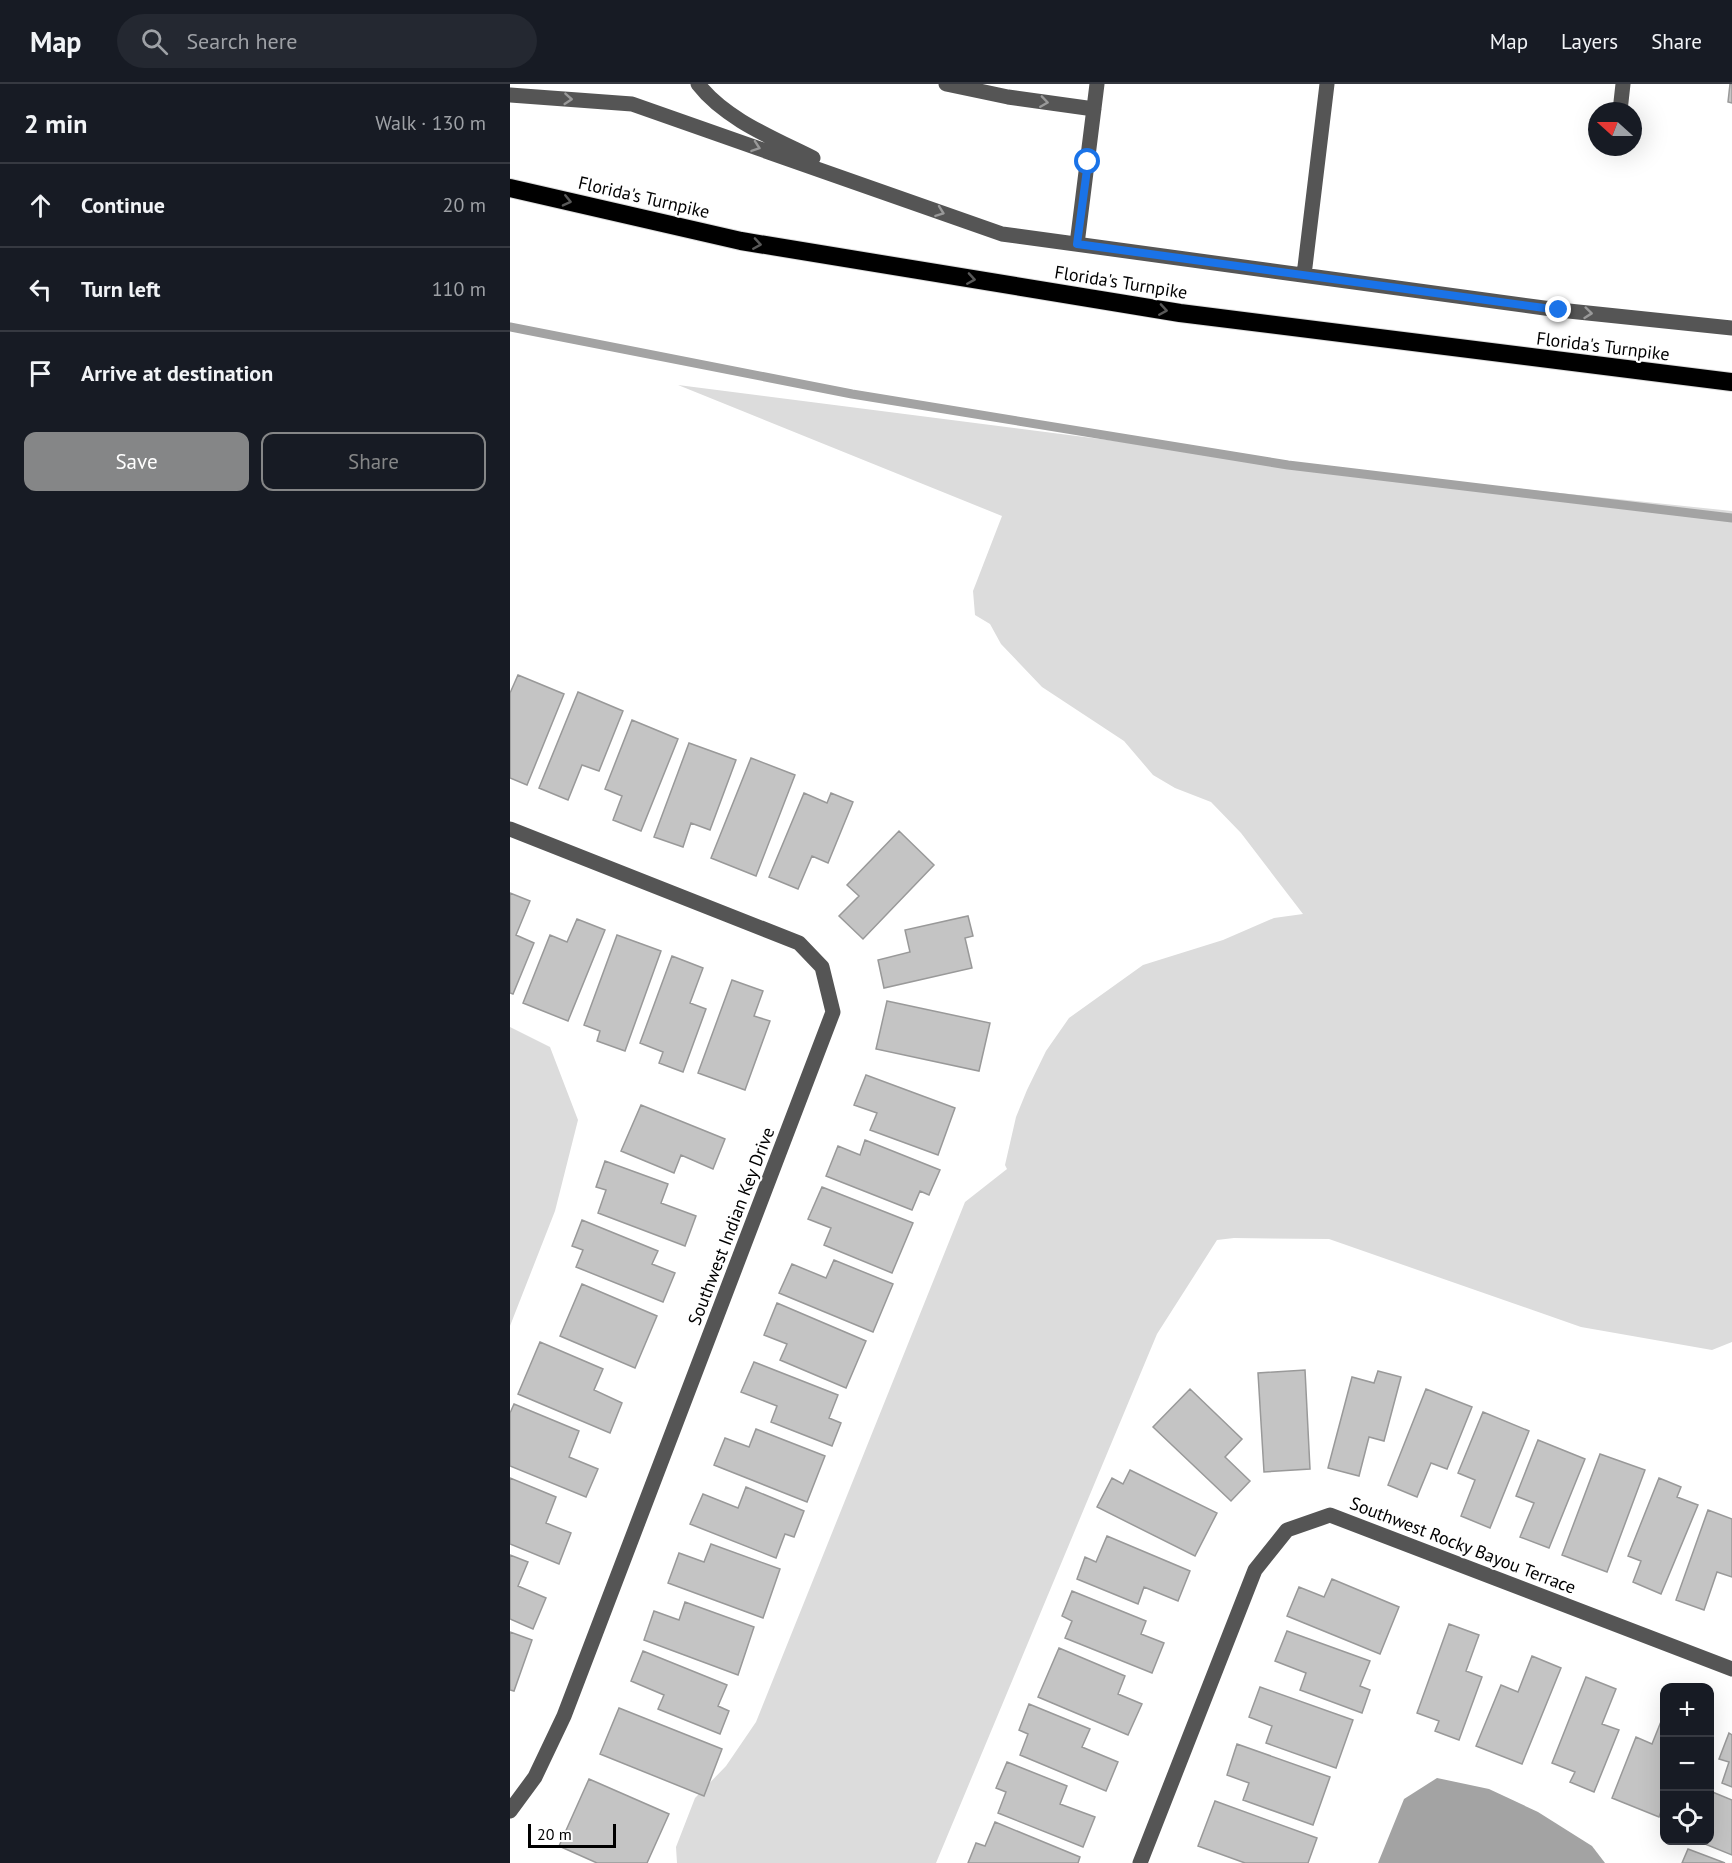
<!DOCTYPE html>
<meta charset="utf-8">
<style>
body{margin:0;font-family:"PT Sans",sans-serif;background:#242831;color:#f1f3f6}
.controls{position:absolute;right:18px;bottom:18px;display:grid;overflow:hidden;border-radius:12px;box-shadow:0 6px 24px #0002}
.controls button{width:54px;height:54px;display:grid;place-items:center;padding:0;border:0;border-bottom:2px solid #363941;background:#171b24;color:#f1f3f6;font:30px sans-serif}
.compass{position:absolute;left:1078px;top:18px;width:54px;height:54px;border-radius:50%;background:#171b24;box-shadow:0 6px 24px #0002;rotate:291deg}
.scale{position:absolute;left:18px;bottom:15px;width:88px;box-sizing:border-box;padding-left:6px;border:3px solid #000;border-top:0;font-size:16px;line-height:21px;white-space:nowrap;color:#000;-webkit-text-stroke:4px #fff;paint-order:stroke}
.stop{position:absolute;width:18px;height:18px;margin:-14px;border:4px solid #1a73e8;border-radius:50%;background:#fff}
.stop.end{background:#1a73e8;border-color:#fff;box-shadow:0 2px 6px #0008}
.list{margin:0;padding:0;list-style:none}
h2{display:flex;justify-content:space-between;align-items:center;height:78px;margin:0;padding:0 24px;font-size:26px}
h2 small{font-size:20px;font-weight:400;color:#9ea1a6}
.list li{display:grid;grid-template-columns:39px 1fr auto;gap:18px;align-items:center;box-sizing:border-box;height:84px;padding:0 24px;border-top:2px solid #363941}
.list b{display:block;font-size:22px;white-space:nowrap}
.list em{font-size:20px;font-style:normal;color:#9ea1a6}
.actions{display:flex;gap:12px;padding:18px 24px}
.actions a{flex:1;padding:14px 0;border:2px solid #858687;border-radius:12px;text-align:center;font-size:21px;color:#858687}
.actions .main{background:#858687;color:#fff}
.icon{flex:none;width:33px;height:33px;fill:none;stroke:currentColor;stroke-width:2;stroke-linecap:round;stroke-linejoin:round}
.map{position:relative;flex:none;width:1222px;height:1779px;overflow:hidden}
header{display:flex;align-items:center;gap:36px;box-sizing:border-box;height:84px;padding:0 30px;background:#171b24;border-bottom:2px solid #363941}
header strong{font-size:28px}
nav{display:flex;gap:33px;margin-inline-start:auto;font-size:21px}
.search{width:420px;height:54px;background:#242831;display:flex;align-items:center;gap:15px;box-sizing:border-box;padding:0 21px;border-radius:33px;color:#9ea1a6;font-size:22px}
main{display:flex}
aside{flex:1;background:#171b24}
.map>svg:first-child{display:block}
.green{fill:#dcdcdc}
.water{fill:#a3a3a3}
.lines{fill:none;stroke-linecap:round;stroke-linejoin:round}
.stream{stroke:#a3a3a3;stroke-width:9}
.building{fill:#c4c4c4;stroke:#999;stroke-width:1.5}
.highway-casing{stroke:#dbdbdb;stroke-width:20}
.minor{stroke:#555;stroke-width:15}
.highway{stroke:#000;stroke-width:18}
.oneway{stroke:#999}
.oneway2{stroke:#595959}
.route{stroke:#1a73e8;stroke-width:8}
.labels{text-anchor:middle;dominant-baseline:central;stroke-width:4.5;stroke-linejoin:round;paint-order:stroke}
.street-label{font-size:18px;fill:#000;stroke:#fff}
</style>
<header>
<strong>Map</strong>
<div class="search"><svg class="icon" aria-label="search" viewBox="0 0 24 24"><circle cx="10" cy="10" r="6"/><path d="M15 15l6 6"/></svg>Search here</div>
<nav><a>Map</a><a>Layers</a><a>Share</a></nav>
</header>
<main>
<aside>
<h2>2 min<small>Walk · 130 m</small></h2>
<ul class="list">
<li><svg class="icon" aria-label="ahead" viewBox="0 0 24 24"><path d="M12 20V5M6 11l6-6 6 6"/></svg><div><b>Continue</b></div><em>20 m</em></li>
<li><svg class="icon" aria-label="left" viewBox="0 0 24 24"><path d="M17 20v-9H6M10 6l-5 5 5 5"/></svg><div><b>Turn left</b></div><em>110 m</em></li>
<li><svg class="icon" aria-label="arrive" viewBox="0 0 24 24"><path d="M6 21V4h12l-3 4 3 4H6"/></svg><div><b>Arrive at destination</b></div></li>
</ul>
<div class="actions"><a class="main">Save</a><a>Share</a></div>
</aside>
<div class="map">
<svg width="1222" height="1779" viewBox="0 0 1222 1779">
<rect width="100%" height="100%" fill="#fff"/>
<path class="green" d="M168,301L841,387L1222,427V1258L1202,1266L1071,1243L819,1155L724,1154L707,1156L647,1250L426,1779H167L166,1763L185,1714L216,1682L246,1638L455,1118L497,1085L495,1081L506,1033L517,1006L536,967L559,934L633,881L713,856L764,834L793,830L731,749L701,718L665,704L643,691L614,657L532,603L491,560L480,540L465,531L463,507L492,432Z
M0,943L40,963L68,1036L45,1127L0,1242Z"/>
<path class="water" d="M927,1694L979,1705L1028,1728L1082,1762L1095,1779H868L894,1715Z"/>
<g class="lines">
<path class="stream" d="M0,243L342,310L778,381L1222,434"/>
</g>
<path class="building" d="M1220,0H1222V19L1218,18Z
M8,591L54,610L17,701L0,694V609Z
M68,608L113,627L89,687L72,681L58,716L29,704Z
M122,636L168,655L131,747L103,736L112,712L95,705Z
M179,659L226,676L200,746L181,739L173,763L144,753Z
M241,674L285,691L246,792L201,774Z
M294,709L317,719L321,709L343,718L318,779L302,772L288,805L259,793Z
M389,747L424,781L353,855L329,832L349,812L337,801Z
M0,809L20,817L6,851L24,859L3,910L0,909Z
M458,832L463,852L455,854L462,884L374,904L368,876L400,868L395,846Z
M67,835L95,846L58,937L13,919L40,851L57,858Z
M107,851L151,867L115,967L87,957L90,947L74,941Z
M162,872L193,884L180,919L196,925L173,988L149,979L153,968L130,959Z
M222,896L253,907L244,932L260,937L235,1006L188,989Z
M377,917L480,939L469,987L366,965Z
M356,991L445,1024L428,1071L360,1046L367,1029L344,1021Z
M131,1021L215,1055L203,1085L171,1071L164,1089L111,1067Z
M355,1056L430,1086L419,1111L410,1107L402,1126L316,1092L328,1062L350,1071Z
M95,1077L158,1100L151,1119L186,1132L175,1162L88,1129L96,1106L86,1103Z
M312,1103L403,1139L382,1189L314,1161L321,1144L298,1135Z
M72,1136L148,1167L142,1180L165,1189L153,1218L66,1183L73,1166L62,1162Z
M324,1176L383,1200L363,1248L269,1209L282,1180L316,1194Z
M72,1200L147,1232L125,1284L50,1252Z
M267,1219L356,1257L336,1304L270,1276L277,1260L254,1251Z
M30,1258L93,1285L84,1306L112,1319L100,1349L8,1310Z
M244,1278L328,1311L319,1334L331,1339L322,1362L261,1338L267,1322L231,1308Z
M795,1286L800,1385L754,1388L748,1289Z
M868,1287L891,1293L874,1357L859,1353L849,1392L818,1384L842,1293L864,1299Z
M680,1305L732,1355L715,1373L740,1397L721,1417L643,1343Z
M916,1305L962,1323L937,1385L921,1379L907,1413L878,1401Z
M4,1320L69,1347L59,1373L88,1385L76,1413L0,1382V1329Z
M973,1328L1019,1347L980,1444L951,1432L965,1396L948,1389Z
M246,1345L315,1372L297,1418L204,1381L215,1354L239,1363Z
M1028,1356L1075,1375L1039,1464L1010,1453L1024,1419L1006,1412Z
M1090,1370L1135,1386L1097,1488L1052,1471Z
M620,1386L707,1429L685,1472L587,1423L602,1394L613,1400Z
M0,1394L46,1413L36,1439L61,1449L49,1480L0,1460Z
M1149,1394L1171,1403L1167,1413L1188,1421L1151,1510L1123,1498L1131,1477L1118,1472Z
M236,1403L294,1427L284,1453L275,1450L266,1474L180,1440L193,1410L228,1424Z
M1198,1426L1222,1435V1493L1207,1488L1194,1526L1166,1516Z
M597,1452L680,1487L668,1517L634,1503L628,1520L567,1495L575,1473L586,1478Z
M201,1460L270,1485L253,1534L158,1499L169,1469L194,1478Z
M0,1471L18,1478L8,1502L36,1514L23,1545L0,1535Z
M822,1495L889,1523L870,1570L777,1532L789,1503L814,1513Z
M562,1507L636,1537L631,1550L654,1559L642,1589L555,1554L562,1537L552,1532Z
M175,1518L244,1543L228,1591L134,1556L144,1527L169,1536Z
M939,1540L969,1551L956,1587L972,1593L949,1656L925,1647L929,1637L907,1629Z
M777,1547L860,1577L850,1602L860,1606L852,1629L790,1606L796,1589L765,1577Z
M0,1548L22,1556L4,1607L0,1606Z
M549,1564L615,1592L608,1610L632,1620L618,1651L528,1613Z
M133,1567L217,1601L208,1622L219,1627L210,1650L148,1625L154,1611L121,1597Z
M1022,1572L1051,1584L1012,1680L966,1662L991,1601L1008,1608Z
M1076,1593L1106,1605L1092,1640L1109,1646L1084,1708L1060,1698L1065,1688L1042,1679Z
M750,1603L843,1636L826,1684L756,1659L762,1642L739,1633Z
M519,1620L580,1645L572,1663L608,1678L596,1707L510,1671L518,1650L509,1646Z
M109,1624L212,1665L194,1712L90,1670Z
M1154,1630V1719L1149,1733L1102,1714L1126,1653L1142,1660Z
M1219,1649L1222,1651V1703L1212,1699L1219,1678L1209,1675Z
M727,1660L820,1693L803,1741L733,1716L739,1699L717,1691Z
M497,1678L557,1702L550,1720L585,1733L573,1763L488,1729L496,1708L486,1704Z
M79,1695L159,1730L137,1779H87L49,1762Z
M1200,1707L1222,1716V1771L1190,1758L1200,1756Z
M705,1717L807,1754L798,1779H735L688,1762Z
M485,1738L570,1773L568,1779H458L466,1759L475,1762Z
M1178,1765L1215,1779H1172Z"/>
<g class="lines">
<defs>
<path id="highway" d="M0,104L231,157L670,229L1222,298"/>
</defs>
<use href="#highway" class="highway-casing"/>
<path class="minor" d="M188,0C215,35 263,54 303,74
M436,0L498,13L584,25
M0,11L122,20L492,150L1049,226L1222,244
M1110,27L1113,0
M567,160L587,0
M794,191L817,0
M0,745L289,859L312,883L323,928L54,1632L25,1693L0,1727
M630,1779L745,1486L777,1446L820,1431L1222,1585"/>
<use href="#highway" class="highway"/>
</g>
<defs><path id="oneway-chevron" d="M-2-3.5L2.5 0L-2 3.5" fill="none" stroke-width="1.6" stroke-linecap="round" stroke-linejoin="round" transform="scale(1.5)"/></defs>
<g class="oneway">
<use href="#oneway-chevron" transform="translate(58 15) rotate(4)"/>
<use href="#oneway-chevron" transform="translate(534 18) rotate(8)"/>
<use href="#oneway-chevron" transform="translate(246 63) rotate(19)"/>
<use href="#oneway-chevron" transform="translate(430 128) rotate(20)"/>
<use href="#oneway-chevron" transform="translate(1078 229) rotate(6)"/>
</g>
<g class="oneway2">
<use href="#oneway-chevron" transform="translate(57 117) rotate(13)"/>
<use href="#oneway-chevron" transform="translate(247 160) rotate(9)"/>
<use href="#oneway-chevron" transform="translate(461 195) rotate(9)"/>
<use href="#oneway-chevron" transform="translate(653 226) rotate(9)"/>
</g>
<g class="lines">
<path class="route" d="M578,78L567,160L1049,226"/>
</g>
<g class="labels">
<g class="street-label">
<text transform="translate(134 113) rotate(13)">Florida's Turnpike</text>
<text transform="translate(611 198) rotate(9)">Florida's Turnpike</text>
<text transform="translate(1093 262) rotate(7)">Florida's Turnpike</text>
<text transform="translate(221 1142) rotate(-69)">Southwest Indian Key Drive</text>
<text transform="translate(953 1461) rotate(21)">Southwest Rocky Bayou Terrace</text>
</g>
</g>
</svg>
<div class="controls">
<button>+</button>
<button>−</button>
<button><svg class="icon" aria-label="locate" viewBox="0 0 24 24"><circle cx="12" cy="12" r="6"/><path d="M12 2v4M12 18v4M2 12h4M18 12h4"/></svg></button>
</div>
<svg class="compass" viewBox="-18 -18 36 36"><path d="M0-13l5 13h-10z" fill="#e53935"/><path d="M0 13l5-13h-10z" fill="#9ea1a6"/></svg>
<div class="scale">20 m</div>
<div class="stop" style="left:578px;top:78px"></div>
<div class="stop end" style="left:1049px;top:226px"></div>
</div>
</main>
